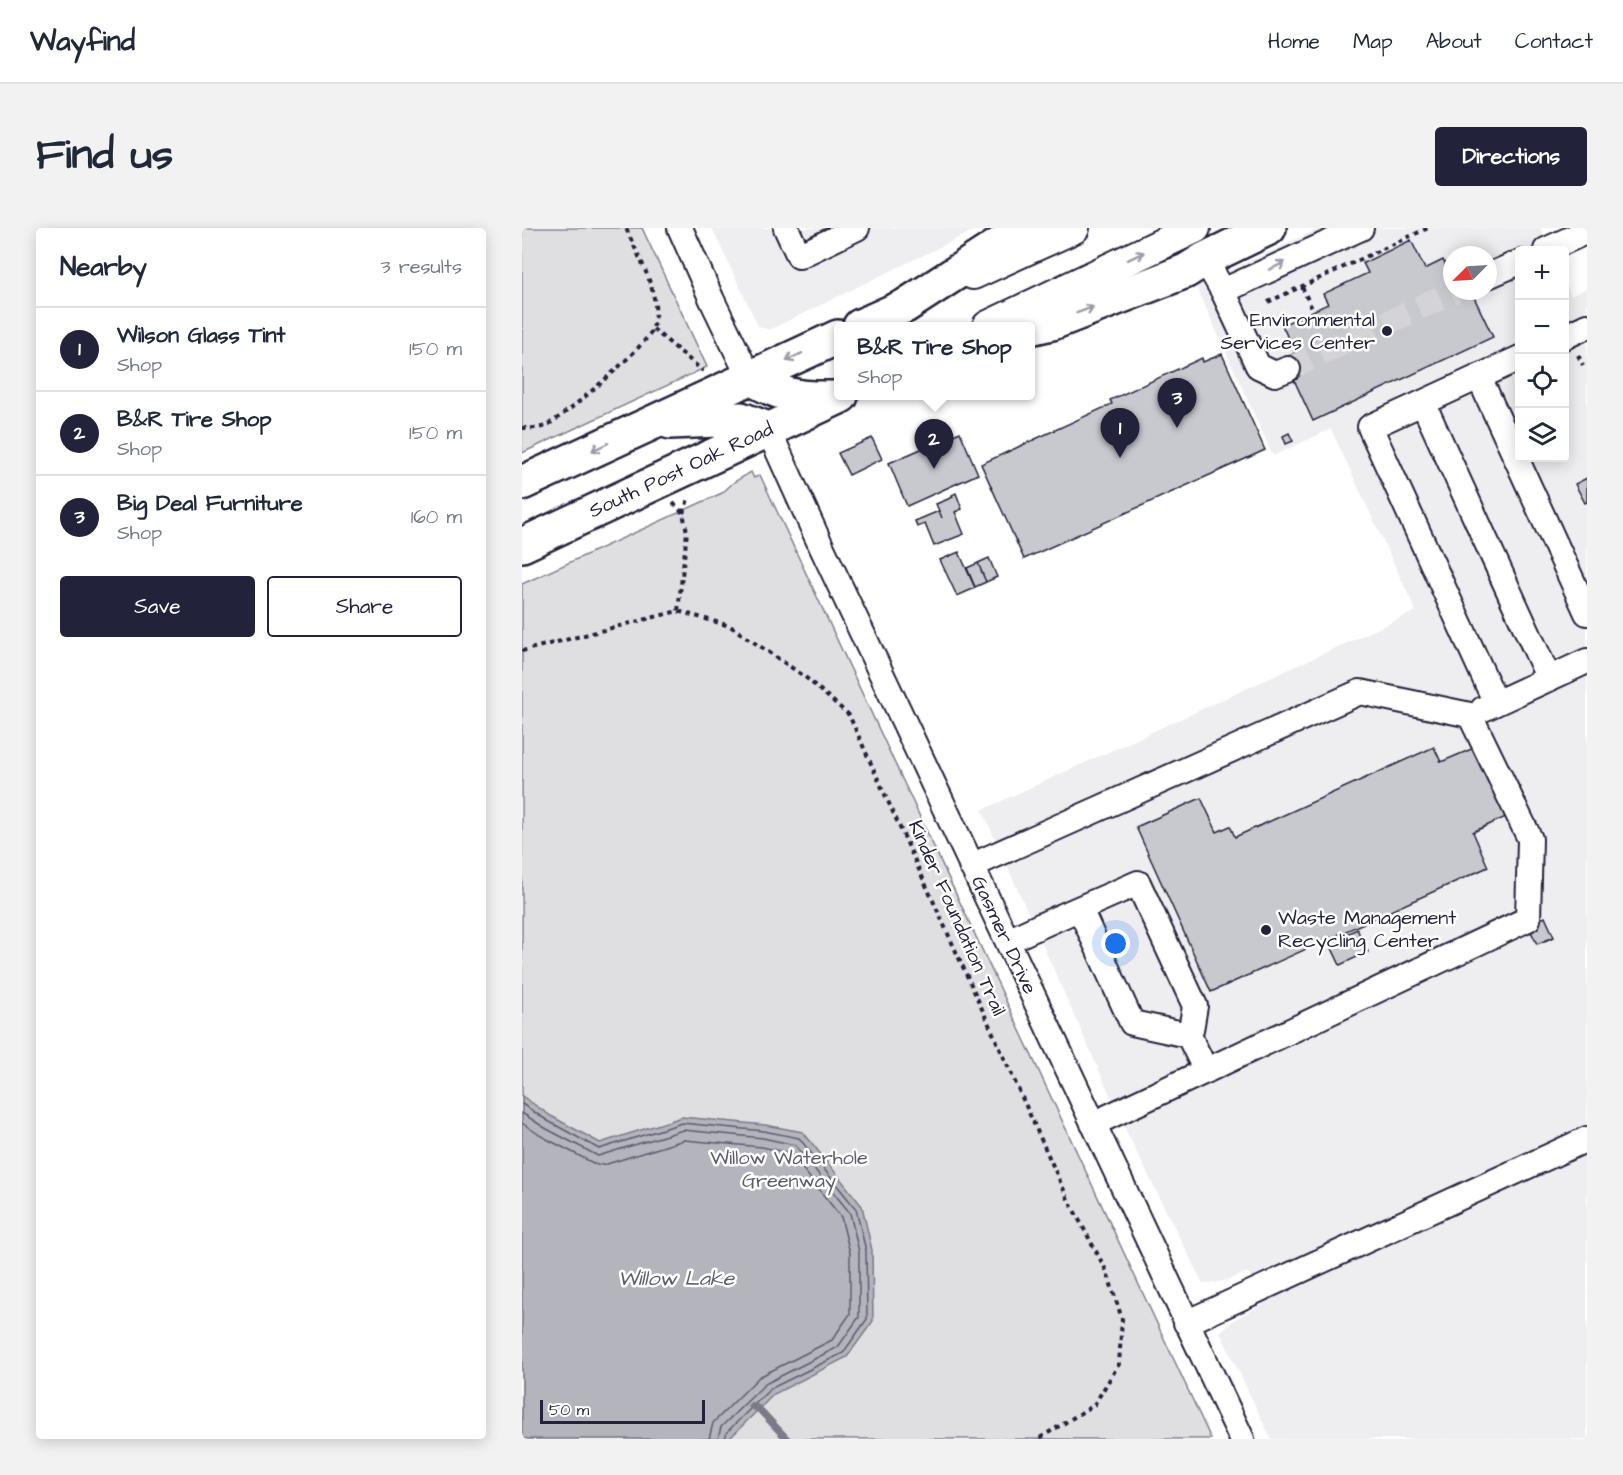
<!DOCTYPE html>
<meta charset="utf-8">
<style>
body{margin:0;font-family:"Architects Daughter",sans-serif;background:#f2f2f3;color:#1f2937}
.controls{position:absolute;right:18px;top:18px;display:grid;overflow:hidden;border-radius:6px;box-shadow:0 3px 15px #0003}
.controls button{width:54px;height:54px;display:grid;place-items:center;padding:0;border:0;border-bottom:2px solid #e0e1e3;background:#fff;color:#1f2937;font:30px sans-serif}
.compass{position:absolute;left:921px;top:18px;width:54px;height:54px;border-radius:50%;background:#fff;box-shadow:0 3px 15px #0003;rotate:246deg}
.scale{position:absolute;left:18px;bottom:15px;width:165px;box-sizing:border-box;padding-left:6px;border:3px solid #22223b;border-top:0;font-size:16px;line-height:21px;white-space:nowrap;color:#22223b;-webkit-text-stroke:4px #fff;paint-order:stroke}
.you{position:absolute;left:594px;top:716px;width:21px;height:21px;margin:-15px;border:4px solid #fff;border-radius:50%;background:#1a73e8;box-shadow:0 0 0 9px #1a73e833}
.badge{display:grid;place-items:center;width:39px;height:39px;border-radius:50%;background:#22223b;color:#fff;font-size:20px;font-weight:700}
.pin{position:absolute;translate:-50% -50px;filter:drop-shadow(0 2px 3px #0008)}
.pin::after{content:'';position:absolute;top:32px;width:21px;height:18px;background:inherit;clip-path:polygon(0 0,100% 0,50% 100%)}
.popup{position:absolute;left:312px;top:94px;width:201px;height:78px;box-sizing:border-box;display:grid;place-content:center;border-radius:6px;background:#fff;filter:drop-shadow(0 2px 4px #0005);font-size:20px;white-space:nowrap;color:#747a83}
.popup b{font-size:22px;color:#1f2937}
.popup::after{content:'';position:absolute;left:50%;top:100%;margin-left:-12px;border:12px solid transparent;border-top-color:#fff}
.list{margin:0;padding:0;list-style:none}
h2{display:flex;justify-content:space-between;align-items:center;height:78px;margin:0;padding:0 24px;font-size:26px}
h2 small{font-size:20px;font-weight:400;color:#747a83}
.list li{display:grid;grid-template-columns:39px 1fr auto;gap:18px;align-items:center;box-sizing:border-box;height:84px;padding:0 24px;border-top:2px solid #e0e1e3}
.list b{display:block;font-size:22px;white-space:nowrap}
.list p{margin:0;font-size:20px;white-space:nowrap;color:#747a83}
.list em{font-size:20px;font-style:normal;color:#747a83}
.actions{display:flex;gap:12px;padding:18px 24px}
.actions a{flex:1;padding:14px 0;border:2px solid #22223b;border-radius:6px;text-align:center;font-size:21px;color:#22223b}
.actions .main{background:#22223b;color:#fff}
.icon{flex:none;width:33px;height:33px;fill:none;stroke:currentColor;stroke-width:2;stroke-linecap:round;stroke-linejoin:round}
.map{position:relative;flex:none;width:1065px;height:1211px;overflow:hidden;border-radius:6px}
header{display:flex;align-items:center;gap:36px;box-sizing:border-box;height:84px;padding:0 30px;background:#fff;border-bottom:2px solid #e0e1e3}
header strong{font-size:28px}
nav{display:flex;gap:33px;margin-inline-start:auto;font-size:21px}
.intro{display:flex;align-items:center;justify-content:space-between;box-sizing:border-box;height:144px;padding:0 36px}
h1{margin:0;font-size:42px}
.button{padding:15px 27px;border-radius:6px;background:#22223b;color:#fff;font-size:21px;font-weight:700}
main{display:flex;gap:36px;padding:0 36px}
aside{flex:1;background:#fff;border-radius:6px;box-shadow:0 3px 15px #0003}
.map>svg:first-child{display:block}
.built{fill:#eeeef1;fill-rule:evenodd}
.green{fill:#dfdfe2;stroke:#80808e;stroke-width:1.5}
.water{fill:#b4b4bc;stroke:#7a7a88;stroke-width:1.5}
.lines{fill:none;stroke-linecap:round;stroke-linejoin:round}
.shore{stroke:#5c5c6f;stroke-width:1.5}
.stream{stroke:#7a7a88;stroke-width:7}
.building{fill:#c8c8cf;stroke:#22223b;stroke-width:1.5}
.minor-tunnel{stroke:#d3d3d8;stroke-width:24;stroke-dasharray:24 12;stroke-linecap:butt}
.minor-casing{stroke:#22223b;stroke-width:28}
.major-casing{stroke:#22223b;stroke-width:34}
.highway-casing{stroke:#22223b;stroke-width:38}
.path{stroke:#22223b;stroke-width:4;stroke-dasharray:4.5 4.5;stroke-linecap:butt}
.minor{stroke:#fff;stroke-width:24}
.major{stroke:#fff;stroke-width:30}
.highway{stroke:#fff;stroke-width:33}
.oneway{stroke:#9c9ca7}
.poi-dot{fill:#22223b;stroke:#fff;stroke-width:2}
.labels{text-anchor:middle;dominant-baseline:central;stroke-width:5;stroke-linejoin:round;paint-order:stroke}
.poi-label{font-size:20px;fill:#22223b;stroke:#fff;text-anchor:end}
.street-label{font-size:20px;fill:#22223b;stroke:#fff}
.park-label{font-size:20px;fill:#5b5b6d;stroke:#fff}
.water-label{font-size:21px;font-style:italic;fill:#5c5c6f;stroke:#fff}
</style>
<header>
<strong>Wayfind</strong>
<nav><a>Home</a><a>Map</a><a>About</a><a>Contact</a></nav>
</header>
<div class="intro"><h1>Find us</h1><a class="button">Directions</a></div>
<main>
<aside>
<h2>Nearby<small>3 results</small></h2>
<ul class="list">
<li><span class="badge">1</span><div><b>Wilson Glass Tint</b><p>Shop</p></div><em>150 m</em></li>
<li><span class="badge">2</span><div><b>B&amp;R Tire Shop</b><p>Shop</p></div><em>150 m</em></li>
<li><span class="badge">3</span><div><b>Big Deal Furniture</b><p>Shop</p></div><em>160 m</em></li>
</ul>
<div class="actions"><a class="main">Save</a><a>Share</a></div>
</aside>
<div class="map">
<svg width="1065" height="1211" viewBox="0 0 1065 1211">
<rect width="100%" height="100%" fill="#fff"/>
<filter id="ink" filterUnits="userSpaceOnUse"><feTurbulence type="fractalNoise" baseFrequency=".0167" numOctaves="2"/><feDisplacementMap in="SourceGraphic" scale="12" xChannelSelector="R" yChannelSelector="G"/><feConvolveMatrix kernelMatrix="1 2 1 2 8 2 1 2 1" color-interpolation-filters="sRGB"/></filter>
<g filter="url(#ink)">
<path class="built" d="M190,0H457L247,102L236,98Z
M798,0H1018L1028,22H998V230H1042L1043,53L1049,68L1065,60V1211H749L698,1104L716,1089L740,1077L726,1044L702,1053L681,1056L606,907L460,582L894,383L809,201L751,228L674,58ZM930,27H966V63H930Z"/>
<path class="green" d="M0,0H120L185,139L0,225Z
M229,244L232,250L238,247L689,1211H0V356L200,265L212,254Z"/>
<path class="water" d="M0,868L29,888L78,915L160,889L243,897L281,904L340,978L350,1022L351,1093L325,1129L252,1166L207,1211H0Z"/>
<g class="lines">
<path class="shore" d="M0,876L26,893L77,921L160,895L242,903L277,910L334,981L344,1023L345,1091L321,1125L248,1161L205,1204L203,1211
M0,885L23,900L76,928L161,902L241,910L273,917L328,985L337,1024V1089L316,1119L243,1156L199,1199L196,1211
M0,895L19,908L75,937L85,936L162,912L240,919L268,925L319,989L328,1025V1086L310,1112L237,1149L191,1195L187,1211"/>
<path class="stream" d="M230,1178L237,1181L265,1211"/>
</g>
<path class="building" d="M889,12L903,41L921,32L930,51V63H949L971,109L791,193L762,130L773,125L760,97L806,76L801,66L846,45L841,35Z
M700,126L743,222L502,331L459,236L590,176L588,172L680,130L681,134Z
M438,204L456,246L385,278L367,235Z
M767,205L771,213L764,216L761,208Z
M350,210L360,231L327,247L316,225Z
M1065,250V274L1063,275L1053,256Z
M434,265L440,281L433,284L442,306L412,318L403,296L395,299L393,293L417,283L420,290L414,276L431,269L430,267Z
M437,324L453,360L435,368L418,332Z
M467,330L475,349L464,354L456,335Z
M456,335L464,354L453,359L445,340Z
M912,519L919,534L952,520L984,589L951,604L966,639L689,764L614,599L679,570L695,604L708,598L713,609Z
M1023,689L1032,709L1015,716L1006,697Z
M835,701L846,724L818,737L807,714Z"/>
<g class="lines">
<path class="minor-tunnel" d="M766,141L933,63"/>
<defs>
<path id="minor" d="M158,0L190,72L227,149
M264,0L277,28L335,0
M1024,22L1061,5
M683,31L701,63L736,138L753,146L766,141
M966,48L998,34
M701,63L839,0
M1042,109L1065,98
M957,149L1065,385
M901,175L1027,451
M246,201L294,307L720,1211
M974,475L848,199L998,130
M961,481L1065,433
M449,638L838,464L948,487L1008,611L1006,691L571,896
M486,713C529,692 573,674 616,655L673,778L669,802L661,806L610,795L558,681
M665,804L684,843
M664,1095L1065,911"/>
<path id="major" d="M451,46L552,0
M466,98L673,0"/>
<path id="highway" d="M338,98L383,78L503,0
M508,100L530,95L664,43L683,31L747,0
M227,149C259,167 274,171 311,170
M148,194L219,191L246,201
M0,255L316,109
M0,317L319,168"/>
</defs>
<use href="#minor" class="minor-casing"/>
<use href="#major" class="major-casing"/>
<use href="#highway" class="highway-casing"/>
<path class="path" d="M780,59L791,83
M746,74L906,0
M131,101L181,143
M1056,127L1061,137
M0,200C7,200 16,201 23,198C41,190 126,117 131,100C141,66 116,30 104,0
M151,275L161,285L165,304L156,383
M161,285L167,269
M0,423L156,383L208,398L282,448L327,487L546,971L585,1044L600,1091L597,1136L572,1177L516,1211"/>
<use href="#minor" class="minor"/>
<use href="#major" class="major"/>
<use href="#highway" class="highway"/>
</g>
<defs><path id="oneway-shaft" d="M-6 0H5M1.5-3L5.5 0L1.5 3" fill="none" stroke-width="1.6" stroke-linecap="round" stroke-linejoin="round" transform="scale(1.5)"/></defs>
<g class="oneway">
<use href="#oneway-shaft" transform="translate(614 28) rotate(-25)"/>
<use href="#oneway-shaft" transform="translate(755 38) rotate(-25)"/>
<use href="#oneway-shaft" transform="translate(563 82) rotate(-21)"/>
<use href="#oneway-shaft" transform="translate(272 129) rotate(155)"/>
<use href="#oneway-shaft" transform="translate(78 219) rotate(155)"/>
</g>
</g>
<g class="poi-dot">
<circle cx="865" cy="103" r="6"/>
<circle cx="744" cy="702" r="6"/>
</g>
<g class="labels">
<g class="poi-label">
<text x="853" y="92">Environmental<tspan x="853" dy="23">Services Center</tspan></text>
<text x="756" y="690" text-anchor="start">Waste Management<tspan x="756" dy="23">Recycling Center</tspan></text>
</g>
<g class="street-label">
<text transform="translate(159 242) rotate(-25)">South Post Oak Road</text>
<text transform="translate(435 690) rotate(66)">Kinder Foundation Trail</text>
<text transform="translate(482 707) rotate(65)">Gasmer Drive</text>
</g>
<g class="park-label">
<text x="267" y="930">Willow Waterhole<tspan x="267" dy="23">Greenway</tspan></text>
</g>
<g class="water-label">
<text x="154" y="1050">Willow Lake</text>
</g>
</g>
</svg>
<div class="controls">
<button>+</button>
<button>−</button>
<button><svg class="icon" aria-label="locate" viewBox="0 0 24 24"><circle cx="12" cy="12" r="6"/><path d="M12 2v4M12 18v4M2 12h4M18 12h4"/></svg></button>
<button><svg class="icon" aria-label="layers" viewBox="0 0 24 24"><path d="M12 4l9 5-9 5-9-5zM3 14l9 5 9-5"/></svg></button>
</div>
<svg class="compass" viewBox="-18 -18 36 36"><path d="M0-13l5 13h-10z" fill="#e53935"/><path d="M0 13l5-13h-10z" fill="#747a83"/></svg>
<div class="scale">50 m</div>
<div class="you"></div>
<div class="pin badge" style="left:598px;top:230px">1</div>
<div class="pin badge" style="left:412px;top:241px">2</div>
<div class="popup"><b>B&amp;R Tire Shop</b>Shop</div>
<div class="pin badge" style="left:655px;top:200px">3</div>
</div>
</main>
